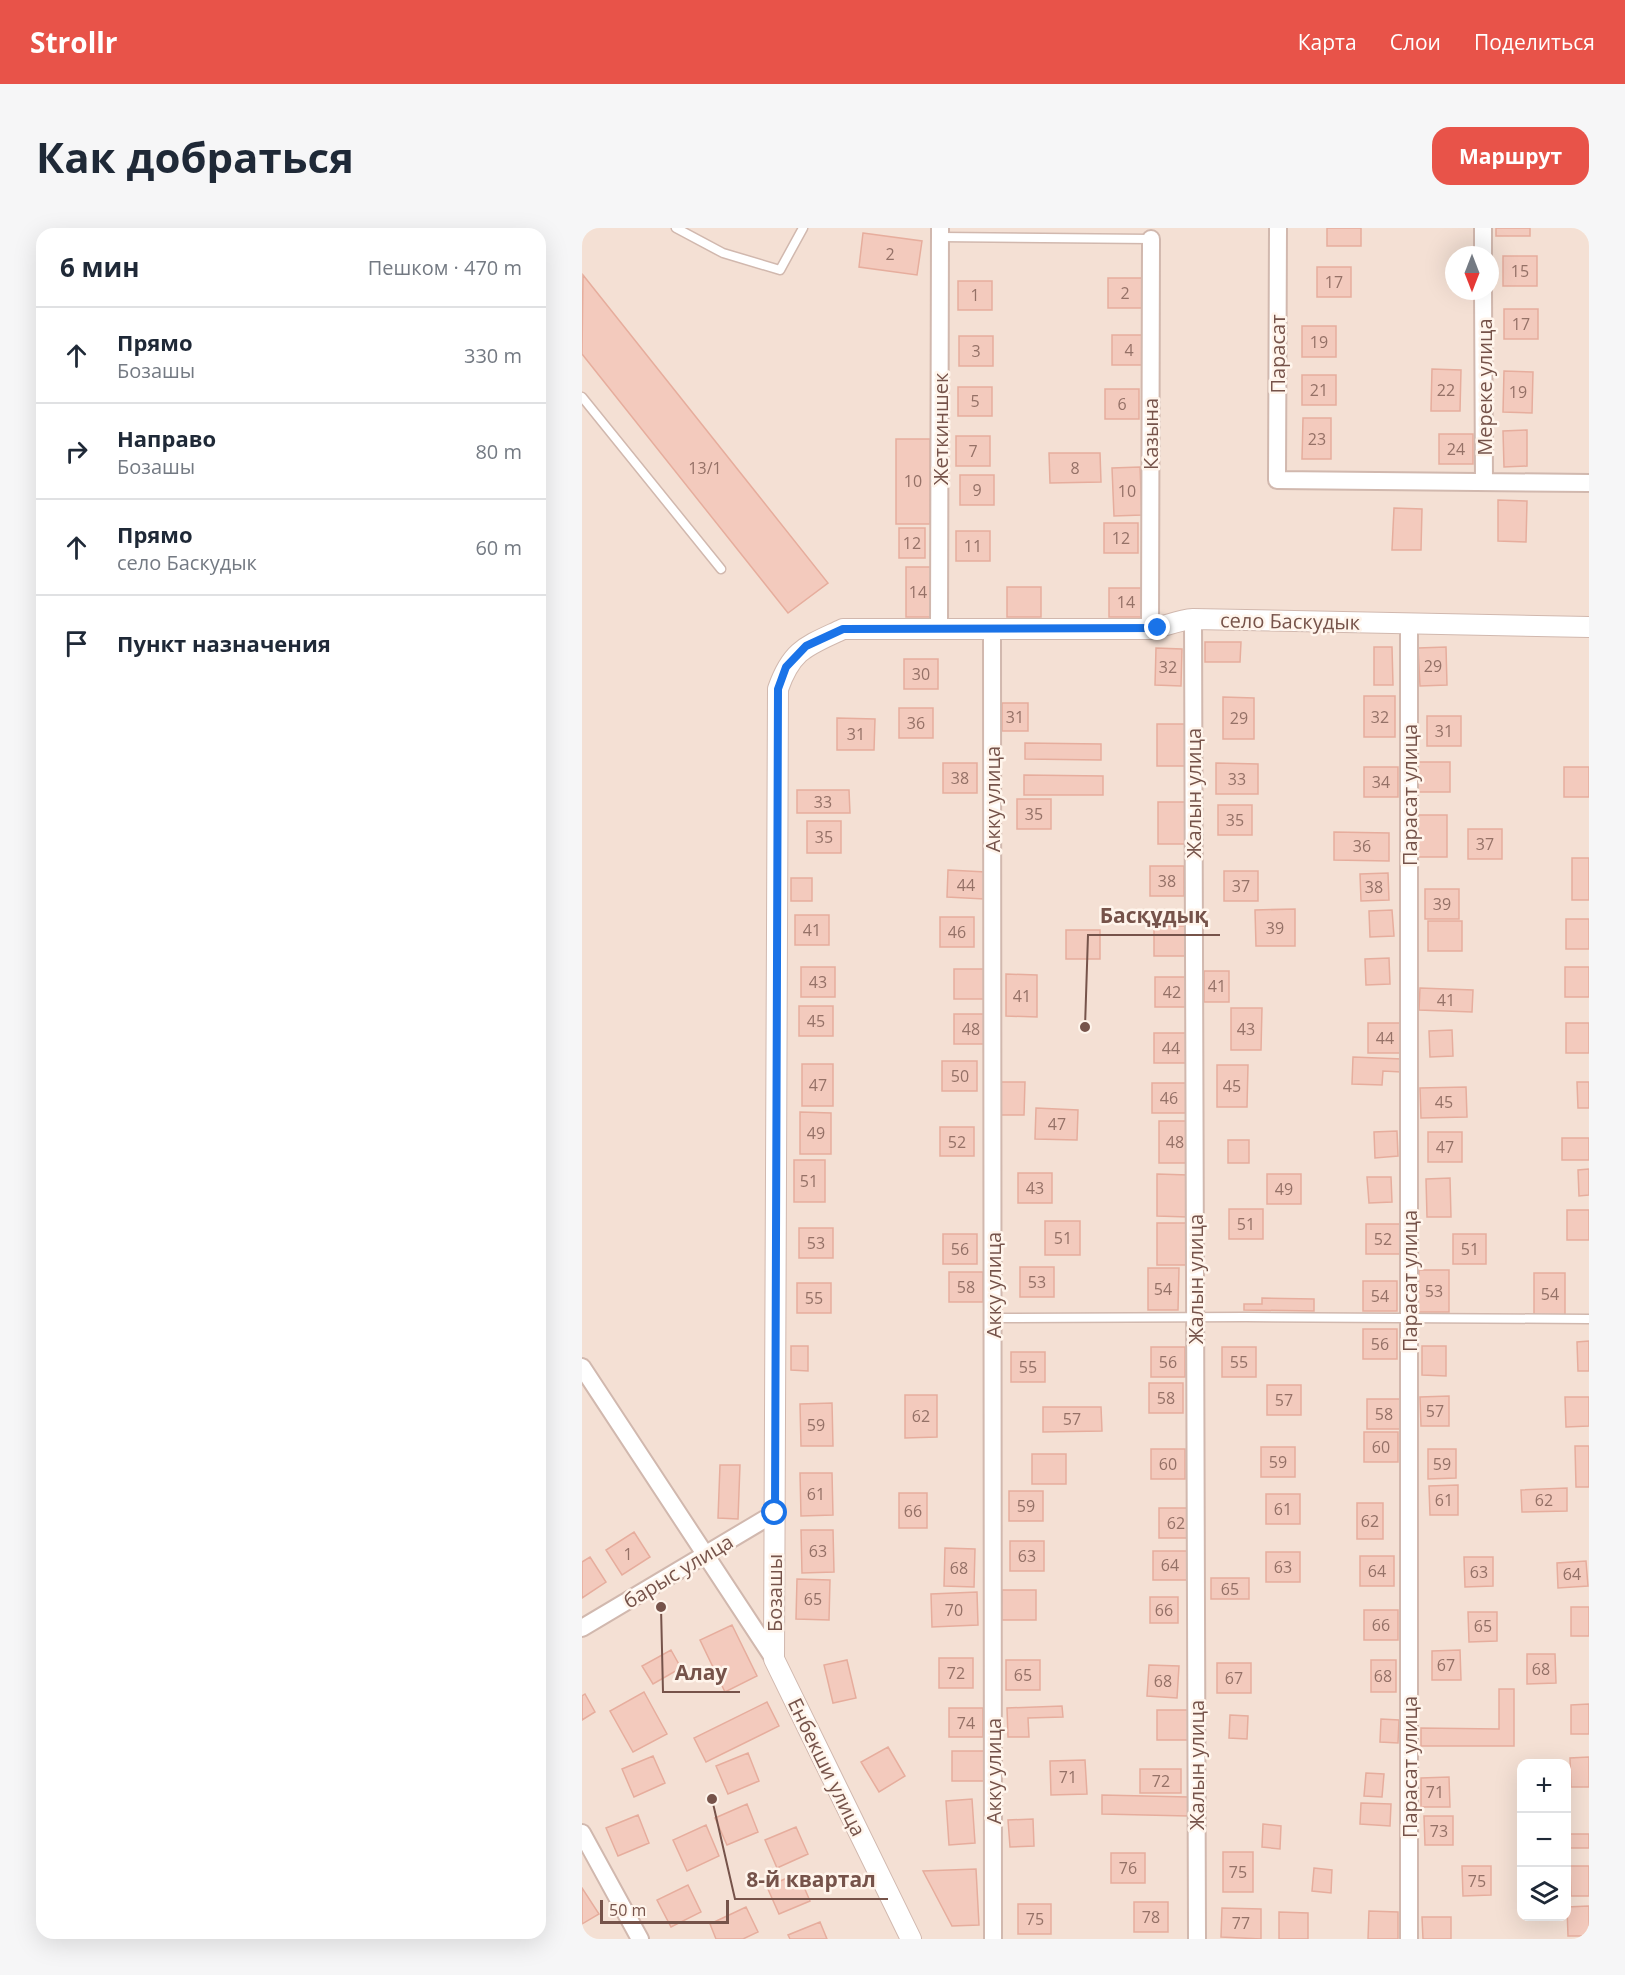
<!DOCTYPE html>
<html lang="ru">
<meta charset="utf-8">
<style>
body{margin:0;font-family:"Open Sans",sans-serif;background:#f6f6f7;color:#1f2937}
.controls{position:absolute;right:18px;bottom:18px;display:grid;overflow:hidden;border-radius:12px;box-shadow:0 6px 24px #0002}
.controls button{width:54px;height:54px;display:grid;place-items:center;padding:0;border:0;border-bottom:2px solid #e0e1e3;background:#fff;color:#1f2937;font:30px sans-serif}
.compass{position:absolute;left:863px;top:18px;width:54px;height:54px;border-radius:50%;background:#fff;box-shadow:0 6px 24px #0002;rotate:180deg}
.scale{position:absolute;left:18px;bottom:15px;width:129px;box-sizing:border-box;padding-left:6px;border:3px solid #76534a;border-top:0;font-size:16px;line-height:21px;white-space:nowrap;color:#76534a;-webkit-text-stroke:4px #fff5ec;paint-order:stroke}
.stop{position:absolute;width:18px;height:18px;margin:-14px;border:4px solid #1a73e8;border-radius:50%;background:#fff}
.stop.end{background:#1a73e8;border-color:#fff;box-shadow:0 2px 6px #0008}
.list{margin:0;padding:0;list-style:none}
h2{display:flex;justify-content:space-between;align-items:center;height:78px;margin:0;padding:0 24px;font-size:26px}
h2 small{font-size:20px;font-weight:400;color:#747a83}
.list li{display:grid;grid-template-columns:39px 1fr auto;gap:18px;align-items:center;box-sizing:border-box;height:96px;padding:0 24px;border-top:2px solid #e0e1e3}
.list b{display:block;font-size:22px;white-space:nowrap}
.list p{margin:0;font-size:20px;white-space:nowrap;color:#747a83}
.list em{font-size:20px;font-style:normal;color:#747a83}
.icon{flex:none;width:33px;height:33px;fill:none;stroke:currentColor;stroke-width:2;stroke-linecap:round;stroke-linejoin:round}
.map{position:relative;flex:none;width:1007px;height:1711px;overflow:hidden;border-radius:18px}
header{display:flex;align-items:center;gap:36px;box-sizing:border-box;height:84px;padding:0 30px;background:#e85349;color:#fff}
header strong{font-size:28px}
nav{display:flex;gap:33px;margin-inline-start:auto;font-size:21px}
.intro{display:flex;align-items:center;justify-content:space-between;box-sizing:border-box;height:144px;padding:0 36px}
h1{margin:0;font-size:42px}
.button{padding:15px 27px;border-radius:18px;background:#e85349;color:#fff;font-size:21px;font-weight:700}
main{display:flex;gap:36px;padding:0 36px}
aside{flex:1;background:#fff;border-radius:18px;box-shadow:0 6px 24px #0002}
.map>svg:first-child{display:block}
.residential{fill:#f4e0d4;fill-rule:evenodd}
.building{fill:#f3cabd;stroke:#e6ad9d;stroke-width:1.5}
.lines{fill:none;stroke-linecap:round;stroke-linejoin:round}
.service-casing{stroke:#d1b8ae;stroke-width:11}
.minor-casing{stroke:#d1b8ae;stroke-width:20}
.tertiary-casing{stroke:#d1b8ae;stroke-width:22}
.service{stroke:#fff;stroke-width:8}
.minor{stroke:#fff;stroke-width:16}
.tertiary{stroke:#fff;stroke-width:20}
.route{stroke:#1a73e8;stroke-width:8}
.labels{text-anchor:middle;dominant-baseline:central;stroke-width:5;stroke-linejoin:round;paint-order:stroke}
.number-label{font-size:16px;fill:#957167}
.street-label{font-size:20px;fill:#76534a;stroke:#fff5ec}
.leader{fill:none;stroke:#76534a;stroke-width:2}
.callout-dot{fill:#76534a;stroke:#fff5ec;stroke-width:2}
.callout-label{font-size:21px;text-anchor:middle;font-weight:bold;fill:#76534a;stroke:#fff5ec;stroke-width:5;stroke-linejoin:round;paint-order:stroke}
</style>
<header>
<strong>Strollr</strong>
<nav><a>Карта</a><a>Слои</a><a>Поделиться</a></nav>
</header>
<div class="intro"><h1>Как добраться</h1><a class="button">Маршрут</a></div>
<main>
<aside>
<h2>6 мин<small>Пешком · 470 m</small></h2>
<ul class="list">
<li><svg class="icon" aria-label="ahead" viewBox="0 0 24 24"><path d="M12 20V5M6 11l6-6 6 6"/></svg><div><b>Прямо</b><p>Бозашы</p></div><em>330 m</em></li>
<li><svg class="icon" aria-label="right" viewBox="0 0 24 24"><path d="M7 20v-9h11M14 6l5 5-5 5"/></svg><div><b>Направо</b><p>Бозашы</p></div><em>80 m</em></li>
<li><svg class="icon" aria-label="ahead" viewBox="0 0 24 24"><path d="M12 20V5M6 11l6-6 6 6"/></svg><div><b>Прямо</b><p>село Баскудык</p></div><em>60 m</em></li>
<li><svg class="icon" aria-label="arrive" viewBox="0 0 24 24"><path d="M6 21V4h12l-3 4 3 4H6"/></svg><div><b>Пункт назначения</b></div></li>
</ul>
</aside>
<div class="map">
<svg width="1007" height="1711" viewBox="0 0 1007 1711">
<rect width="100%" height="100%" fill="#fdf0e5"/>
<path class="residential" d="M0,0H1007V1711H0ZM872,27H908V63H872ZM939,1536H984V1688H939Z"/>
<path class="building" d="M745,0H779V18H745Z
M914,0H948V8H914Z
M281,5L340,13L335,47L277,39Z
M921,28H955V58H921Z
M735,39H769V69H735Z
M1,47L246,355L206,385L0,126Z
M526,50H560V80H526Z
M376,53H410V82H376Z
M922,81H956V111H922Z
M720,98H754V129H720Z
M530,107H563V137H530Z
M377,108H411V138H377Z
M850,141L879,142L878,183H849Z
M922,143L951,144L950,185L921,184Z
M720,147H754V177H720Z
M376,159H410V188H376Z
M523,161H557V191H523Z
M721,190H749V231H720Z
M945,202V238L922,239L921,203Z
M857,206H891V236H857Z
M374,208H408V238H374Z
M314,211H348V296H314Z
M467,225H518L519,254L468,255Z
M558,239L560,287L532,288L530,240Z
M378,247H412V277H378Z
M916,272L945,273L944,314L916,313Z
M812,280L840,281L839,322H810Z
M522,295H556V325H522Z
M317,300H343V330H317Z
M374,303H408V333H374Z
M324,339H349V389H324Z
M425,359H459V389H425Z
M527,360H561V389H527Z
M623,414H659L658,434H623Z
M792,419H810L811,457H792Z
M864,419L865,457L838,458L836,420Z
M574,420L600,421L599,458L573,457Z
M322,431H356V461H322Z
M782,468H813V509H782Z
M641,469L672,470V511H641Z
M420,475H446V503H420Z
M317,480H351V510H317Z
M845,488H879V518H845Z
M255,490L293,491L292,522H255Z
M575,496H606L605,538H575Z
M443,515L519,516V532L443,531Z
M834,534H868V564H834Z
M361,535H395V565H361Z
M634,535L676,536V566H634Z
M782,539H816V569H782Z
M982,539H1007V569H982Z
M442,547L521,548V567H442Z
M215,562H267L268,585H215Z
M435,571H469V601H435Z
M576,574H607V616H576Z
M636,577H670V607H636Z
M834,587H865V629H834Z
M225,593H259V625H225Z
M886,601H920V631H886Z
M752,604L807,605V633L752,632Z
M990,630H1007V672H990Z
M568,638H602V668H568Z
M366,642L404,644L402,671L365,669Z
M642,643H676V673H642Z
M806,645L807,672L779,673L778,646Z
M209,650H230V673H209Z
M843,661H877V691H843Z
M713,681V718H674L673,682Z
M810,682L812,708L788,709L787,683Z
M213,687H247V717H213Z
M358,689H392V719H358Z
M984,691H1007V721H984Z
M846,693H880V723H846Z
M572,698H606V728H572Z
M484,702H518V731H484Z
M807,730L808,756L784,757L783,731Z
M219,739H253V769H219Z
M983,739H1007V769H983Z
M372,741H406V771H372Z
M622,743H647V774H622Z
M424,746L455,747V789L424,788Z
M573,749H607V779H573Z
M838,760L891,762L890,784L837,782Z
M217,778H251V808H217Z
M649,780H680L679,822H649Z
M372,786H406V816H372Z
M786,795H820V825H786Z
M984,795H1007V825H984Z
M870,802L871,828L848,829L847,803Z
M572,805H606V835H572Z
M771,829L820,831L819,844L801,843L800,857L770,856Z
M360,833H395V863H360Z
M220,836H251V878H220Z
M635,837H666L665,879H635Z
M419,854H443L442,887H419Z
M995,854H1007V880H996Z
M570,855H604V885H570Z
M884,859L885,889L839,890L838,860Z
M454,880L496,882L495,912L453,911Z
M218,884L249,885V926H218Z
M577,893H608V935H577Z
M358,899H392V928H358Z
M815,903L816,928L793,930L792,904Z
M846,904H880V934H846Z
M980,910H1007V932H980Z
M646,912H667V935H646Z
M212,932H243V974H212Z
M1007,941V967L997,968L996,942Z
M436,945H470V975H436Z
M575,946L606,947V989L575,988Z
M685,946H719V976H685Z
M785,949H809L810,974L787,975Z
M868,950L869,989H845L844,951Z
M647,981H681V1011H647Z
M985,982H1007V1012H985Z
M463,993H498V1027H463Z
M575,995H606L605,1037H575Z
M784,996H818V1026H784Z
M217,1000H251V1030H217Z
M361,1006H395V1036H361Z
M871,1006H904V1036H871Z
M438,1039H472V1069H438Z
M566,1040H597L596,1082H566Z
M837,1042H867V1084H836Z
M367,1044H401V1074H367Z
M952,1045H983V1087H952Z
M781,1053H815V1083H781Z
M215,1055H249V1085H215Z
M680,1070L732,1071V1083L662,1082V1076H680Z
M781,1101H815V1131H781Z
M1007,1113V1143H996L995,1114Z
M209,1118H226V1143L209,1142Z
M840,1118H864V1148L840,1147Z
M569,1119H603V1149H569Z
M640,1119H674V1149H640Z
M429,1124H463V1154H429Z
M567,1155H601V1185H567Z
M685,1157H719V1187H685Z
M323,1167H355V1209L323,1210Z
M867,1168V1198H839L838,1169Z
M983,1169H1007V1198L984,1199Z
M785,1171H819V1201H785Z
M250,1175L251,1218H219L218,1176Z
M461,1179H519L520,1203L461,1204Z
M782,1204H816V1234H782Z
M993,1218H1007V1259H994Z
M679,1219H713V1249H679Z
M569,1221H603V1251H569Z
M846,1221H874V1250L846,1251Z
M450,1226H484V1256H450Z
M138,1237H158L156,1291L136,1290Z
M218,1245H250L251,1287L219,1288Z
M876,1257V1287H848L847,1258Z
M985,1260V1283L940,1284L939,1262Z
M427,1263H461V1293H427Z
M317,1265H345V1300H317Z
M684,1266H718V1296H684Z
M775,1275H801V1311H775Z
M577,1280H611V1310H577Z
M219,1302H251L252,1344L220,1345Z
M52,1304L68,1329L40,1347L24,1322Z
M428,1313H462V1343H428Z
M363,1320L393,1321L392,1359L362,1358Z
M571,1323H605V1352H571Z
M684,1324H718V1354H684Z
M778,1328H812V1358H778Z
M8,1329L24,1354L0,1370V1334Z
M882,1329H911V1358L883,1359Z
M1004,1333L1006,1358L976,1360L975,1335Z
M629,1350H667V1371H629Z
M215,1351L248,1352L247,1392L214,1391Z
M420,1362H454V1392H420Z
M395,1364L396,1397L350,1399L349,1366Z
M568,1369H596V1395H568Z
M989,1379H1007V1408H989Z
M782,1382H816V1412H782Z
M886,1384H915V1413L887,1414Z
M150,1397L175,1448L143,1464L118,1412Z
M89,1422L99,1440L71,1456L60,1438Z
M878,1422L879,1452H850V1423Z
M945,1426H973L974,1455L945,1456Z
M357,1430H391V1460H357Z
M265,1432L274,1470L251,1475L242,1437Z
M424,1432H458V1462H424Z
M789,1432H814V1464H789Z
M635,1435H669V1465H635Z
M567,1437L597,1438L595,1470L565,1468Z
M917,1461H932V1518H839V1500L917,1501Z
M62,1464L85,1506L51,1524L28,1483Z
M3,1466L13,1484L0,1492V1468Z
M185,1474L197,1498L124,1534L112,1510Z
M1007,1476V1506H989V1477Z
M480,1478L481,1489L446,1490L447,1509H426L425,1480Z
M367,1480H401V1509H367Z
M575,1482H609V1512H575Z
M648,1487L666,1488L665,1511L647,1510Z
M799,1491L817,1492L816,1515L798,1514Z
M306,1519L323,1548L297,1564L279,1534Z
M370,1523H404V1553H370Z
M166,1525L177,1553L146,1566L134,1538Z
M71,1528L83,1555L52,1569L40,1541Z
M1007,1529V1559H989L988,1530Z
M503,1532L505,1566L469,1567L468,1533Z
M558,1541H599V1565H558Z
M784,1545L802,1546L800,1569L782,1568Z
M867,1549L868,1579H839V1550Z
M520,1567L606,1569V1588L520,1586Z
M390,1571L393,1615L367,1617L364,1573Z
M779,1575L809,1576L808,1598L778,1596Z
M165,1576L176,1604L145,1617L133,1590Z
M56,1587L67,1615L36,1628L24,1600Z
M842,1588H871V1617H843Z
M451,1591L452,1618L428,1619L426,1592Z
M681,1596L699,1598L698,1621L680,1619Z
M124,1597L137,1628L105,1643L91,1612Z
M214,1599L226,1626L195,1640L183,1612Z
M984,1606H1007V1620H984Z
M641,1624H671V1664H641Z
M529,1625H563V1655H529Z
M880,1638H909V1667L881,1668Z
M988,1638H1007V1668H989Z
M732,1640L750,1642L749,1665L730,1663Z
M394,1641L397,1697L370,1698L341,1643Z
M216,1645L228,1673L197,1686L185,1659Z
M106,1657L119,1684L89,1699L75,1672Z
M0,1660L17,1686L0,1696Z
M552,1674H586V1704H552Z
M436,1676H469V1706H436Z
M1007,1678V1708H986L985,1679Z
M164,1679L176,1704L161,1711H134L128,1696Z
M640,1680L679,1681V1711L639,1709Z
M787,1683L816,1684V1711H786Z
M697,1684L726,1685V1711H697Z
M840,1689H869V1711H841Z
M238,1694L245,1711H208L206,1707Z"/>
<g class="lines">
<defs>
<path id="service" d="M94,0L141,25L198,42L221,0
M358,9L569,11
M0,169L139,341
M411,1090L664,1089L1007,1091"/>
<path id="minor" d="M696,0L695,252L1007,255
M901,0V27
M901,63L902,254
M611,391L615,1711
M827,395V1711
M568,401L569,11
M357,402L358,0
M410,402L411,1711
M0,1139L192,1431
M0,1400L193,1285
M0,1605L58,1711"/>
<path id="tertiary" d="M329,1711L192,1431L196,461C210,421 225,418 261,401H568C583,399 595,392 611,391L1007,399"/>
</defs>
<use href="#service" class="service-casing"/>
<use href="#minor" class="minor-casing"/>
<use href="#tertiary" class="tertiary-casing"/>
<use href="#service" class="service"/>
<use href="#minor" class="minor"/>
<use href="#tertiary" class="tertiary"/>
</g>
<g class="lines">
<path class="route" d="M193,1285L196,461L204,439L224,418L261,401L576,400"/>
</g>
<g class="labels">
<g class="number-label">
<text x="308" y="26">2</text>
<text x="938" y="43">15</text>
<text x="752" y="54">17</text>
<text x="543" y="65">2</text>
<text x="393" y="67">1</text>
<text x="939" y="96">17</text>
<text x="737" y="114">19</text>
<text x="547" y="122">4</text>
<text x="394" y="123">3</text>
<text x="737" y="162">21</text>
<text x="864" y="162">22</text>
<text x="936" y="164">19</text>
<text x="393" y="173">5</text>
<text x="540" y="176">6</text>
<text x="735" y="211">23</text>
<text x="874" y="221">24</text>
<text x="391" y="223">7</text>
<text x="123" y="240">13/1</text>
<text x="493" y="240">8</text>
<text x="331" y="253">10</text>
<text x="395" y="262">9</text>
<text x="545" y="263">10</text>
<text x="539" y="310">12</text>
<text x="330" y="315">12</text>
<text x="391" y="318">11</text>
<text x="336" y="364">14</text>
<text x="544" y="374">14</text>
<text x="851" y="438">29</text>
<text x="586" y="439">32</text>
<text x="339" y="446">30</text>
<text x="433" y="489">31</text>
<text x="798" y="489">32</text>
<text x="657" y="490">29</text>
<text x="334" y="495">36</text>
<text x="862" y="503">31</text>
<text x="274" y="506">31</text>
<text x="378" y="550">38</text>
<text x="655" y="551">33</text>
<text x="799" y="554">34</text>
<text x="241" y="574">33</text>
<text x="452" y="586">35</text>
<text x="653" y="592">35</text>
<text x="242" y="609">35</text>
<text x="903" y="616">37</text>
<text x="780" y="618">36</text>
<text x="585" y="653">38</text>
<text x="384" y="657">44</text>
<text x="659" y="658">37</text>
<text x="792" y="659">38</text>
<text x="860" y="676">39</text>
<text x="693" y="700">39</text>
<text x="230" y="702">41</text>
<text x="375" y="704">46</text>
<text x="236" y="754">43</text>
<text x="635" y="758">41</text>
<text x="590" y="764">42</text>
<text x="440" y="768">41</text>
<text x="864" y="772">41</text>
<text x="234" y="793">45</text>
<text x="389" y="801">48</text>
<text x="664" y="801">43</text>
<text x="803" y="810">44</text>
<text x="589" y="820">44</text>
<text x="378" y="848">50</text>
<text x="236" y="857">47</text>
<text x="650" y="858">45</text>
<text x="587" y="870">46</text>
<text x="862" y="874">45</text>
<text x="475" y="896">47</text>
<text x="234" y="905">49</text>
<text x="375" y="914">52</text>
<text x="593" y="914">48</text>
<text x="863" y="919">47</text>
<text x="227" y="953">51</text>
<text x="453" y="960">43</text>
<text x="702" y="961">49</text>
<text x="664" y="996">51</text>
<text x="481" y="1010">51</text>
<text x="801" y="1011">52</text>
<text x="234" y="1015">53</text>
<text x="378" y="1021">56</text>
<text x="888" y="1021">51</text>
<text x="455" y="1054">53</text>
<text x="384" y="1059">58</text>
<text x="581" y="1061">54</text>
<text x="852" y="1063">53</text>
<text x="968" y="1066">54</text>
<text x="798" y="1068">54</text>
<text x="232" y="1070">55</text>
<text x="798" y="1116">56</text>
<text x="586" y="1134">56</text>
<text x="657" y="1134">55</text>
<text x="446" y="1139">55</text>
<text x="584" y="1170">58</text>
<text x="702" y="1172">57</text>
<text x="853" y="1183">57</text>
<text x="802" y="1186">58</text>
<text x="339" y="1188">62</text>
<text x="490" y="1191">57</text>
<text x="234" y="1197">59</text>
<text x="799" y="1219">60</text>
<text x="696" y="1234">59</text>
<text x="586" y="1236">60</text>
<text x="860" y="1236">59</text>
<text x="234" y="1266">61</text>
<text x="862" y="1272">61</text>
<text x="962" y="1272">62</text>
<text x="444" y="1278">59</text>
<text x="701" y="1281">61</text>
<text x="331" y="1283">66</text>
<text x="788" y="1293">62</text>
<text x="594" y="1295">62</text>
<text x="236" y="1323">63</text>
<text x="46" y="1326">1</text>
<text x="445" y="1328">63</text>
<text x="588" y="1337">64</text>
<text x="701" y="1339">63</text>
<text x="377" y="1340">68</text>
<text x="795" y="1343">64</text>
<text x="897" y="1344">63</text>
<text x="990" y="1346">64</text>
<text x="648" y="1361">65</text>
<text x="231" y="1371">65</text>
<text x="372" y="1382">70</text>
<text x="582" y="1382">66</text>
<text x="799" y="1397">66</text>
<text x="901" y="1398">65</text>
<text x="864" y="1437">67</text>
<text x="959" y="1441">68</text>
<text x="374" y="1445">72</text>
<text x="441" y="1447">65</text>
<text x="801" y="1448">68</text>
<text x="652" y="1450">67</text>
<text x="581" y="1453">68</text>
<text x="384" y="1495">74</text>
<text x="486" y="1549">71</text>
<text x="579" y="1553">72</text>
<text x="853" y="1564">71</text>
<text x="857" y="1603">73</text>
<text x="546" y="1640">76</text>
<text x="656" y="1644">75</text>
<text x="895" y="1653">75</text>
<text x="569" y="1689">78</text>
<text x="453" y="1691">75</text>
<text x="659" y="1695">77</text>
</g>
<g class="street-label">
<text transform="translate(695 126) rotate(-90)">Парасат</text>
<text transform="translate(902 159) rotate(-90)">Мереке улица</text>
<text transform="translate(358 201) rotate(-90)">Жеткиншек</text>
<text transform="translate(568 206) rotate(-90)">Казына</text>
<text transform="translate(708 393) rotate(1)">село Баскудык</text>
<text transform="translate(611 565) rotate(-90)">Жалын улица</text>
<text transform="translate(827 567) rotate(-90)">Парасат улица</text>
<text transform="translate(410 571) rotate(-90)">Акку улица</text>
<text transform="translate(613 1051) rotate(-90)">Жалын улица</text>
<text transform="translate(827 1053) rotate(-90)">Парасат улица</text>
<text transform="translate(411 1057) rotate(-90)">Акку улица</text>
<text transform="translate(96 1343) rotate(-31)">барыс улица</text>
<text transform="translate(192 1365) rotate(-90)">Бозашы</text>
<text transform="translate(614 1537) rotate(-90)">Жалын улица</text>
<text transform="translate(245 1539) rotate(64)">Енбекши улица</text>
<text transform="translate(827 1539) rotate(-90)">Парасат улица</text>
<text transform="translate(411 1543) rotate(-90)">Акку улица</text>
</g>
</g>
<path class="leader" d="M503 799L506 707H638M79 1379L81 1464H158M130 1571L153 1671H306"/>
<g class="callout-dot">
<circle cx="503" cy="799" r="6"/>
<circle cx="79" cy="1379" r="6"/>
<circle cx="130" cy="1571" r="6"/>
</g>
<g class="callout-label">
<text x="572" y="695">Басқұдық</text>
<text x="119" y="1452">Алау</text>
<text x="229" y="1659">8-й квартал</text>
</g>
</svg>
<div class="controls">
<button>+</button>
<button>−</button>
<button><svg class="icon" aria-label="layers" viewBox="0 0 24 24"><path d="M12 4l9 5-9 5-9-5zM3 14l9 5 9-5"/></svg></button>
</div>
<svg class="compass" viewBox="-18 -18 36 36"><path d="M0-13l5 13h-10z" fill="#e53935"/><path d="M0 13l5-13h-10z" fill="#747a83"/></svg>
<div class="scale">50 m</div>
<div class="stop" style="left:193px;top:1285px"></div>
<div class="stop end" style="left:576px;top:400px"></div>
</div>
</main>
